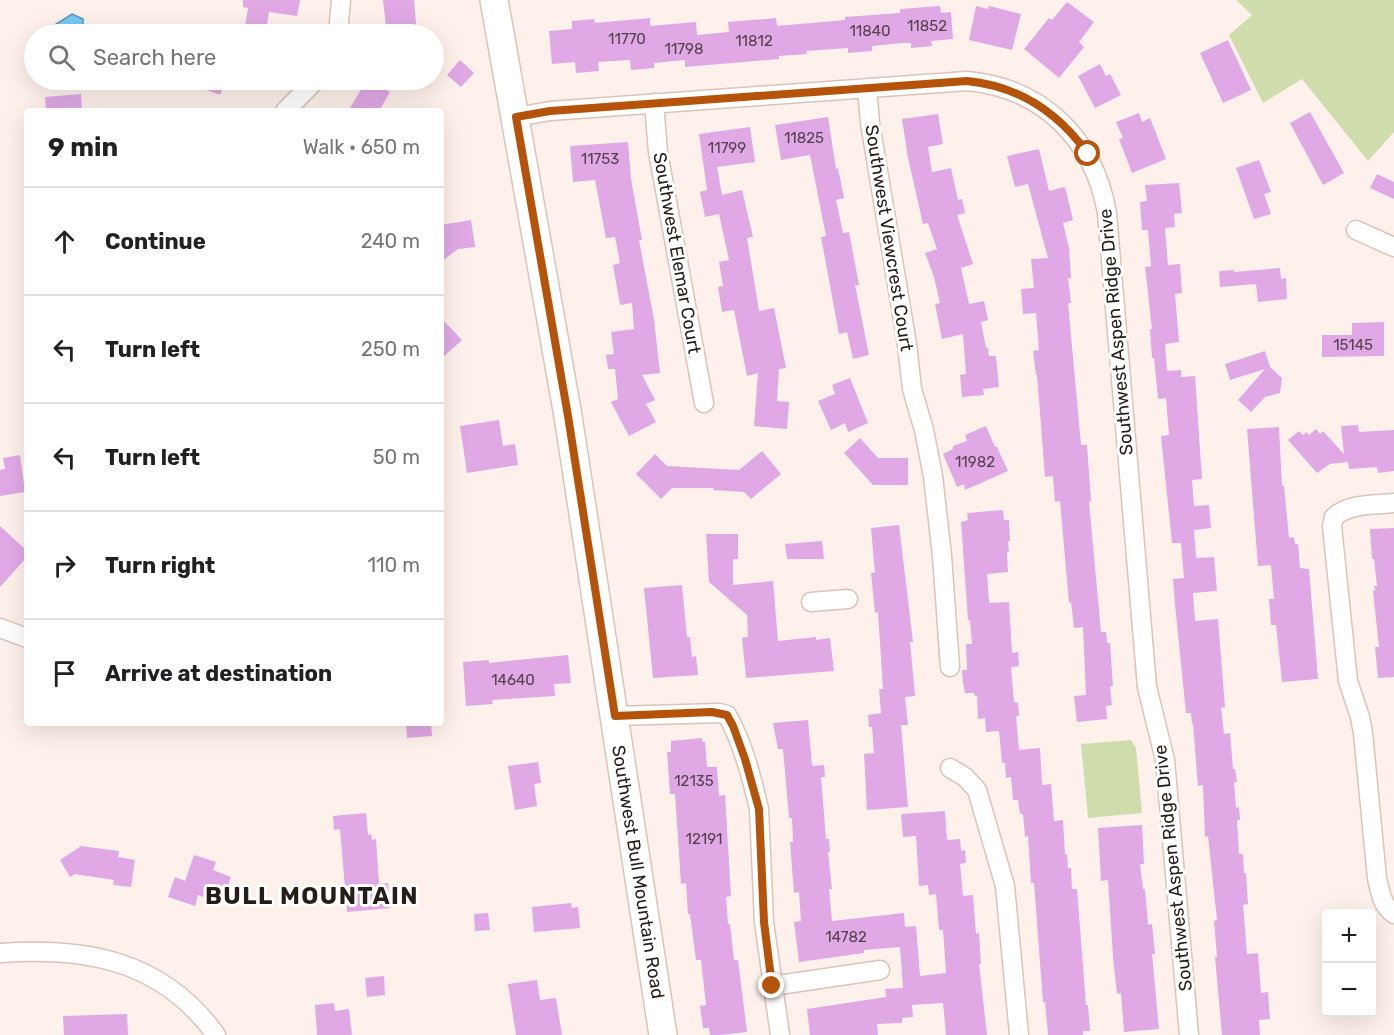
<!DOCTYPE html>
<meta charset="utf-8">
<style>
body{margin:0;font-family:Rubik,sans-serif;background:#f2f2f2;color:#202124}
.controls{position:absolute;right:18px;bottom:18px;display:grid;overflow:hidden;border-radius:6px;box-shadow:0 6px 24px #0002}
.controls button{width:54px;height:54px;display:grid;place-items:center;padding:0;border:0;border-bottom:2px solid #e0e0e0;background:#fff;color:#202124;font:30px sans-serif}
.stop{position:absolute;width:18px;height:18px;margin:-14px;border:4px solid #b45309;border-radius:50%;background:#fff}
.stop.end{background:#b45309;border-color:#fff;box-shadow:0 2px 6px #0008}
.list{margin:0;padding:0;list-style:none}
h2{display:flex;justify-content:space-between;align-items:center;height:78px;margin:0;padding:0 24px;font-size:26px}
h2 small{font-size:20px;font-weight:400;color:#757577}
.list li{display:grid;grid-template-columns:39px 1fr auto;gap:18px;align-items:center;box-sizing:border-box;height:108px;padding:0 24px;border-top:2px solid #e0e0e0}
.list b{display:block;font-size:22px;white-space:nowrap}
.list em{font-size:20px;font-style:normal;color:#757577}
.icon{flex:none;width:33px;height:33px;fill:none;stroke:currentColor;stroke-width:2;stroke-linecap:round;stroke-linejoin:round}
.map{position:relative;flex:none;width:1394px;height:1035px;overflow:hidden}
.search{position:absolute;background:#fff;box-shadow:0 6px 24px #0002;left:24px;top:24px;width:420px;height:66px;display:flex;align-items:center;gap:15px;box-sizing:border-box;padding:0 21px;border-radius:33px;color:#757577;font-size:22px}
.panel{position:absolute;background:#fff;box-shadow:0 6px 24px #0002;left:24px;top:108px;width:420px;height:618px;border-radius:6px}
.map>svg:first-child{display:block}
.green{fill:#cfdcac}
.water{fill:#75caf5;stroke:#5d96b3;stroke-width:1.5}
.building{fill:#e0a9e6}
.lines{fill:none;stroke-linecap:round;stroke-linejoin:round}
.minor-casing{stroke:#dac4ba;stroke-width:21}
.secondary-casing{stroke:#dac4ba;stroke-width:30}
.minor{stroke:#fff;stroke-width:18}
.secondary{stroke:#fff;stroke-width:27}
.route{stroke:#b45309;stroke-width:8}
.labels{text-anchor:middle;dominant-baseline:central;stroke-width:6;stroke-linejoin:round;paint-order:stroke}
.number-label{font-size:15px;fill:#54404c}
.street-label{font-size:18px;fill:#251d19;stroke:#fff}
.district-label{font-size:24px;font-weight:bold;letter-spacing:1.5px;fill:#251d19;stroke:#fff}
</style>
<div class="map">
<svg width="1394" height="1035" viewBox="0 0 1394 1035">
<rect width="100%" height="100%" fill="#fef0ea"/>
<path class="green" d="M1236,0H1394V132L1368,161L1302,79L1263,103L1229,35L1252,15Z
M1131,740L1136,748L1142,813L1088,818L1081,744Z"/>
<path class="water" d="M72,14L83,19V31L76,34L71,31L58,34L53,26Z"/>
<path class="building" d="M243,0H300L297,16L269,12L266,31L245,27L248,8L243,7Z
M383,0H414L417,34H390V25L386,26Z
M1067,2L1094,22L1079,42L1084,47L1059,78L1024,49L1049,18L1052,20Z
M940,6L941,13L951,12L953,39L931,41L932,46L911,48V43H903L872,46V51L848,53V48L806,51L807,54L779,56V59L685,67V60L654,63V68L631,70L630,60L598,62L599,71L576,73L575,62L552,64L549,31L572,29V21L594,19L595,23L650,18V26L696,22L697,35L729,32L728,22L776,18L777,26L845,20V17L900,13V9Z
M976,6L988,9L989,6L1021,14L1012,50L969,40Z
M1228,40L1251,90L1223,103L1200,53Z
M460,60L474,73L461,87L447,75Z
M1100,64L1106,76L1110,74L1121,95L1095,108L1078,76Z
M182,80H226L220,95L182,81Z
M367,80H390L384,89L390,92L379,111H348Z
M81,94L82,111H46L45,97Z
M1310,112L1344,173L1323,185L1290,123Z
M1139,113L1142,122L1150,118L1166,159L1132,173L1119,139L1123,138L1116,122Z
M938,114L943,144L928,147L932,172L951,168L958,200L962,199L965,213L957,215L973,264L961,268L969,304L984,301L988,320L981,322L986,348H988L989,356H996L999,387L983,389L984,395L962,397L960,375L966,374L963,334L942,339L935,304L940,303L934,277L925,253L937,249L928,223L923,224L908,158L902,119Z
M828,117L836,169L838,168L844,198L836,200L843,233L849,232L859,285H855L869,355L853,359L847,332L839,334L821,237L826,236L810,155L781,160L775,125Z
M750,127L755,162L717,167L722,195L742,190L753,237L747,238L759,311L774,308L786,368L779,369L777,401L789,402L787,429L754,426L758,373L747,376L734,310L722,312L718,287L723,286L719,262L729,260L719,214L705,217L700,192L707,190L699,134Z
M628,142L631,179L642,240H639L654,320L660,373L642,375L655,400L646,404L656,422L629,436L611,402L618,399L615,369H608L606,355L614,354L611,332L634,329L632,303L620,305L613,265L620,263L615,237L606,238L595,180L573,182L570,146Z
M1039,149L1049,191L1065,187L1073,220L1063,223L1069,248L1071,278H1068L1071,303H1068L1081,445H1087L1091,501L1089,502L1101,632H1106L1107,643H1110L1113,686H1110L1112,705L1106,706L1107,719L1077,722L1074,696L1086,695L1083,627L1074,628L1071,602L1069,603L1060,501L1055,502L1053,476L1045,477L1037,375H1036L1033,351L1039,350L1036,313L1023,314L1021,289L1034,288L1031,259L1048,258L1028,184L1015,187L1007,156Z
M1259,160L1271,192L1264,194L1271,214L1254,219L1236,168Z
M1377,174L1394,182V199L1370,188Z
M1179,183L1182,213L1174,214L1175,227L1165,228L1168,265L1180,264L1182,293L1175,294L1179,342L1165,344L1167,371L1181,370V377L1195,376L1202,479L1192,480L1194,506L1209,505L1211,528L1194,530L1196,558L1214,557L1217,591L1193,593L1195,621L1218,619L1225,707L1221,708L1224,734L1230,733L1233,769H1235L1237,782H1234L1236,808L1239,807L1240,820H1237L1239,854H1243L1244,873H1246L1248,904L1243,905L1247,954L1258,953L1261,993L1268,992L1270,1019L1259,1020L1260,1035H1222L1215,957H1217L1214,921L1217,920L1208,836L1205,837L1203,785L1198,786L1193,724H1192L1191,713H1186L1175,605L1173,579L1184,578L1181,543H1172L1161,436L1169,435L1166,398L1158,399L1154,358H1152L1150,329H1152L1145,267L1151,266L1148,230H1142L1140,202L1147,201L1145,185Z
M471,220L475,247L458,249L441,262V225Z
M1280,268L1281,279L1286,278L1287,299L1258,302L1256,284L1220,287L1219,271L1234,270V272Z
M441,318L462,340L441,359Z
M1384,322V356L1322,357V335H1352V323Z
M1265,351L1270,367L1282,378L1280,393L1265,397L1251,412L1238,400L1265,369L1230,380L1225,364Z
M850,378L868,423L848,432L845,423L831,430L818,401L835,394L832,385Z
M499,420L503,446L515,444L518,465L467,473L460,426Z
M1358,425L1359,432L1394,430V471L1378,473L1377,467L1349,469L1348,462L1330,464L1317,473L1288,440L1299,431L1303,435L1306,432L1309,435L1316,429L1320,434L1323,431L1344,454L1341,426Z
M986,426L995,447H997L1008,471L965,490L964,484L957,487L943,454L953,449V446L967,441L965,435Z
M1279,427L1282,486H1284L1289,538L1294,537L1295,544H1298L1300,568L1309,569L1318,679L1282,682L1276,625H1271L1269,599H1274L1271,565L1258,566L1247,429Z
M860,438L878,458H908V485H873L844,453Z
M762,451L781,474L751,499L744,492L713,490L714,488H672L661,499L636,474L655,454L667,466L739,470Z
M20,455L25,492L0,496V470L5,469L3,458Z
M1003,510L1004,520H1009L1010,541H1008L1009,552H1007L1008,572L987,574L989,603L1009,602L1012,653L1018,652L1019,666L1011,667L1014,702L1018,703L1019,716H1016L1019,750L1040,748L1042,785L1051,784L1054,821L1063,820L1065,855L1067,854L1068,868H1071L1072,889H1077L1086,1005H1088L1090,1031H1083V1035H1048L1045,1002H1043L1034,883H1031L1028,836L1025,837L1023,814H1020L1018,800H1013L1011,777L1006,778L1005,763H1002L999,731L986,732L985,718L978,719L977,696H975L974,693H965L963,683L962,670H967L966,644H972L970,620H968L961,522L968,520L967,513Z
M899,525L913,642H910L915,696L905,697L908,725H901L908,807L867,810L864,754L874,753L872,727H869L868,715L881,713L879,689H883L878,612L875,613L871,573H875L871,528Z
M0,526L27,551V557L0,587Z
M1394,528V677L1378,678L1375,647H1379L1373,591H1375L1374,586H1377L1374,559H1372L1370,529Z
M706,534H738V559H733V585L773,581L778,641L816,637V640L830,638L834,671L746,678L742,638L748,637L747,615L709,582Z
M822,541L824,559H787L785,544Z
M682,585L687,637H690L692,657L696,656L698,675L653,678L644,588Z
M568,655L571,683L554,684L555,696L492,700L493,704L466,706L463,662L489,660V663Z
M808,720L812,766L824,765L825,777H821L826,839H829L830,852H828L832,889H829L832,921L904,913L905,927L916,926L920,976L946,973L943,930H939L936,894L929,895L928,885L919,886L916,836L903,837L901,814L945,811L947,840L960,839L961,851L965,850L966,863L960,864L963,896L973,895L976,934L979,933L981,964H979L987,1035H946L943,1003L912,1005L913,1017L902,1018V1023L877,1024L878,1035H810L807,1009L886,997L885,989L903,988L900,947L864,950V953L799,962L794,922L801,921L799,892L794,893L790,842H793L792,818H789L783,749H778L773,723Z
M406,723H431L432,736L407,738Z
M702,738V742H705L707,767H717L719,796L725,795L731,896L726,897L728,924H730L734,960H738L747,1032L720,1035H710L709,1028H703L700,1006L706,1005L701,960H696L690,914H688L686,883L681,884L675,794H670L667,752H671V741Z
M538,762L541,783L534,784L537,806L515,810L508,766Z
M366,813L368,835L371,834L372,840L376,839L379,884L388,883L390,908L347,912L340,829L334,830L333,816Z
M1142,825L1144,864H1140L1143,889H1145L1148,925L1152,924L1155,954H1152L1159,1029L1124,1032L1121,993L1117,994L1113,957L1108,880L1101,881L1098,828Z
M81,846L119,851L118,857L135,860L131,887L113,885L114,880L75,874L70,877L60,860Z
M194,855L216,862L213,870L231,877L222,904L198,895L195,906L168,897L175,877L185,881Z
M571,903L572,908L578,907L580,928L534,932L532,907Z
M488,913L490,930L475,931L474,914Z
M384,976L385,995L367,997L365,978Z
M537,980L540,1000L556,998L562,1035H516L508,984Z
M334,1003L335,1011L349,1009L352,1035H317L315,1005Z
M127,1014L128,1035H64L63,1016Z"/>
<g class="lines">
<defs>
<path id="minor" d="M338,34L341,0
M867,88L870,123L907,344L912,389L924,430L933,476L942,556L950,667
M654,103L658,152L704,403
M285,111L316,80
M516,117L550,111L967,81C1043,88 1094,139 1107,213L1147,687L1165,760L1189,1035
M1356,230L1394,247
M1394,503C1374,505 1350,503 1334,517L1332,526L1348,681L1360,717L1363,733L1377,878C1380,891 1382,906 1394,914
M811,602L848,599
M0,628L27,638
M615,716L720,713L727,715C743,743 752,778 759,809L764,922L780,1035
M950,768L965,777L977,790L1005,886L1019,1035
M0,953C86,947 162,960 216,1035
M772,986L880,970"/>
<path id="secondary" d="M494,0L568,416L663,1035"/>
</defs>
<use href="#minor" class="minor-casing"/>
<use href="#secondary" class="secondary-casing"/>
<use href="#minor" class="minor"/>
<use href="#secondary" class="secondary"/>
</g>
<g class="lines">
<path class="route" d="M772,986L764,922L759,809L745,759L733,726L727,715L712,712L615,716L568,416L516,117L550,111L967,81C1018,86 1058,112 1088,154"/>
</g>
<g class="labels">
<g class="number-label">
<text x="927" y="26">11852</text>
<text x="870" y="31">11840</text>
<text x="627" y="39">11770</text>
<text x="754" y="41">11812</text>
<text x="684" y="49">11798</text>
<text x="804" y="138">11825</text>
<text x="727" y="148">11799</text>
<text x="600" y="159">11753</text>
<text x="1353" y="345">15145</text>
<text x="975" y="462">11982</text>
<text x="513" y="680">14640</text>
<text x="694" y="781">12135</text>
<text x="704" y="839">12191</text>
<text x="846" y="937">14782</text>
</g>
<g class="street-label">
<text transform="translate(889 238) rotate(81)">Southwest Viewcrest Court</text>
<text transform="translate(677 253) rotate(80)">Southwest Elemar Court</text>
<text transform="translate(1116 332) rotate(-95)">Southwest Aspen Ridge Drive</text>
<text transform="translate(1173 868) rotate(-96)">Southwest Aspen Ridge Drive</text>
<text transform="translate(638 872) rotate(81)">Southwest Bull Mountain Road</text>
</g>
<g class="district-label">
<text x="312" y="896">BULL MOUNTAIN</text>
</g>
</g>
</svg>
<div class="controls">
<button>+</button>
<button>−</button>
</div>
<div class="stop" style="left:1088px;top:154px"></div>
<div class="stop end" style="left:772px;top:986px"></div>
<div class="search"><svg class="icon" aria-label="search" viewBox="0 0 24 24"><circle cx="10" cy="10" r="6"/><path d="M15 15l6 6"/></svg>Search here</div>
<section class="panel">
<h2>9 min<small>Walk · 650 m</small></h2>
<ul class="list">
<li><svg class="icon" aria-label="ahead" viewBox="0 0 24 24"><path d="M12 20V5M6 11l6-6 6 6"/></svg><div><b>Continue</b></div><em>240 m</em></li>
<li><svg class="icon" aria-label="left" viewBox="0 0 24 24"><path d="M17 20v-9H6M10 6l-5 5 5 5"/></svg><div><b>Turn left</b></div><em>250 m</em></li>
<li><svg class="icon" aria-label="left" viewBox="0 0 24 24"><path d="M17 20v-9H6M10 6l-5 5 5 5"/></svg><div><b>Turn left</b></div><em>50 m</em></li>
<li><svg class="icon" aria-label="right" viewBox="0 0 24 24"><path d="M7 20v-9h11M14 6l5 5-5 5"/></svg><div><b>Turn right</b></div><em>110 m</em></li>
<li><svg class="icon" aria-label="arrive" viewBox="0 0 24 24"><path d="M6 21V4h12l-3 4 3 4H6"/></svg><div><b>Arrive at destination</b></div></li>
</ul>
</section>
</div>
